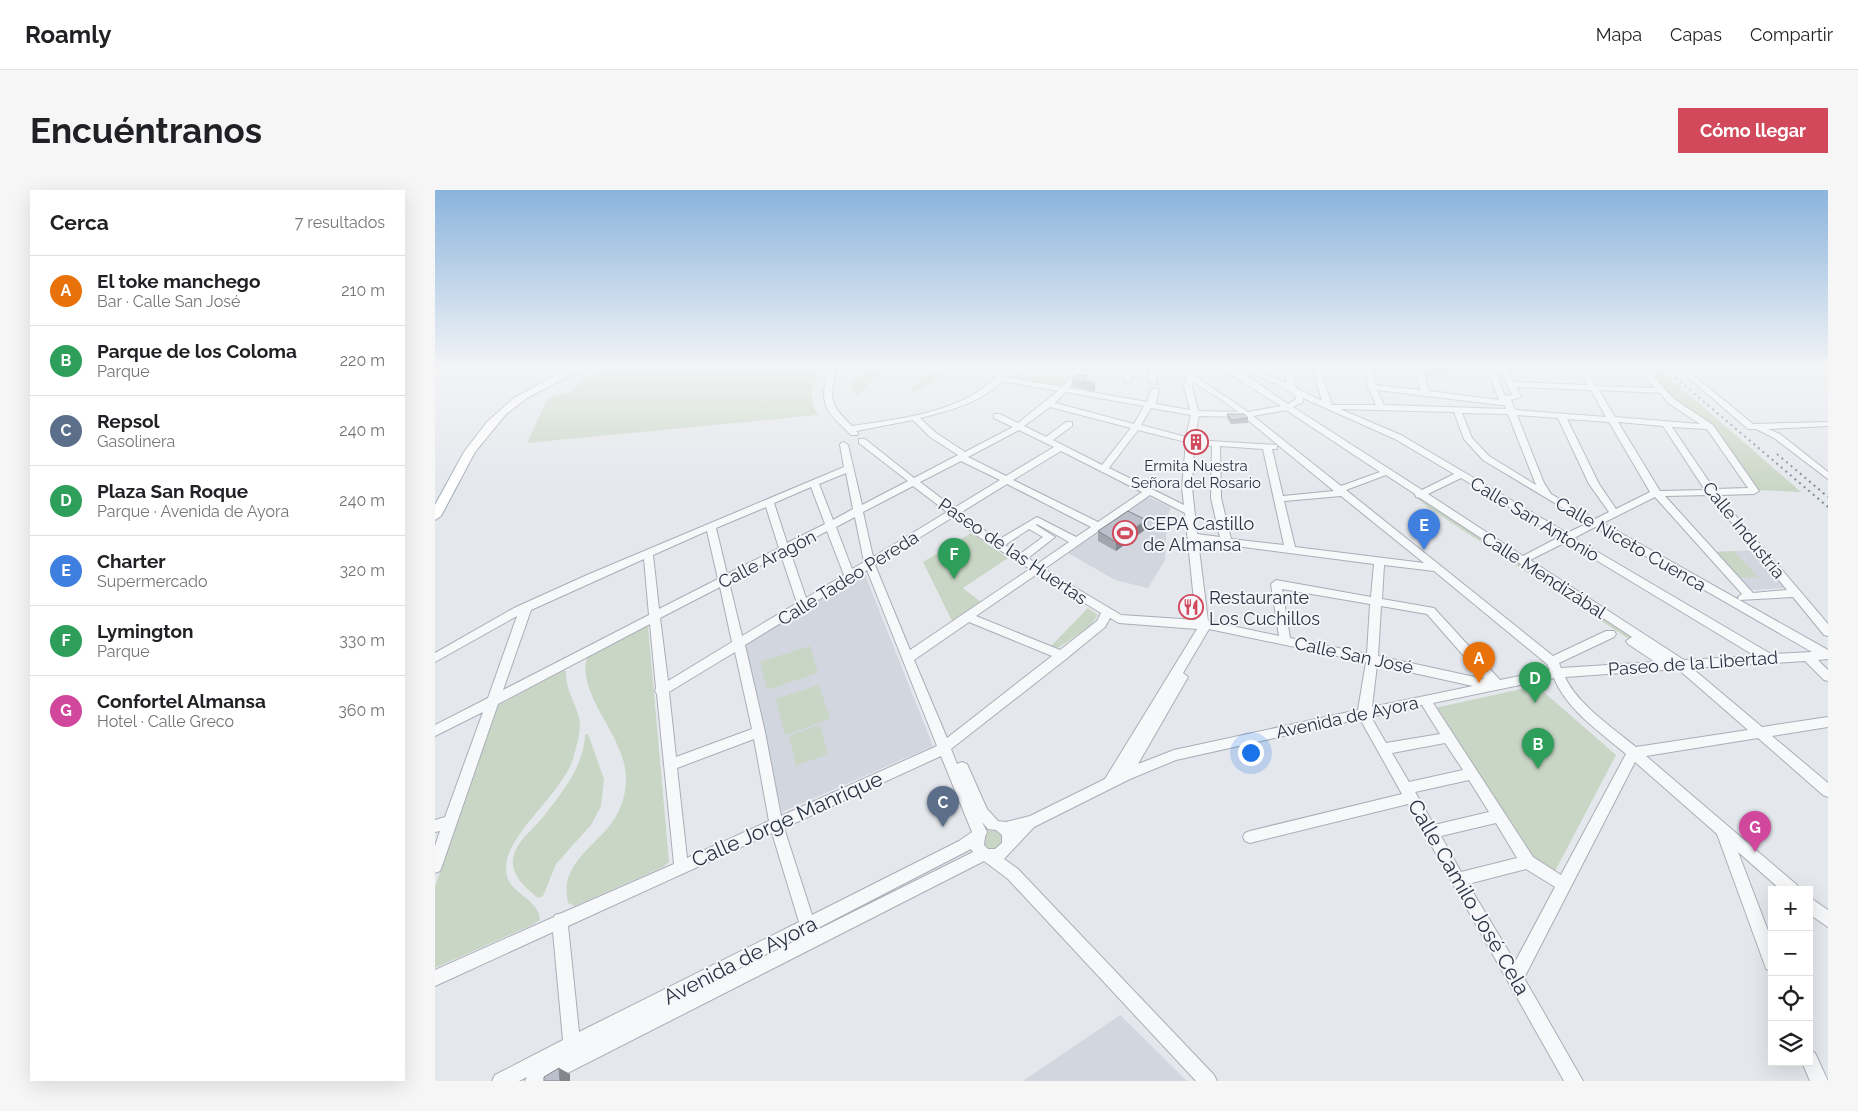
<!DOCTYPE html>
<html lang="es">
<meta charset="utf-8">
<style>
body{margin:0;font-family:Raleway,sans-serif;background:#f6f6f6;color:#202124}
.controls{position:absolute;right:15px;bottom:15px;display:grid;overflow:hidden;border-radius:0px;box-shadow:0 5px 20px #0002}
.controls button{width:45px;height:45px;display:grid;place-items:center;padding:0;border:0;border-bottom:1px solid #e0e0e0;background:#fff;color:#202124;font:25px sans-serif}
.you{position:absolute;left:815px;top:562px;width:18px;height:18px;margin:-12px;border:4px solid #fff;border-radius:50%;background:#1a73e8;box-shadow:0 0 0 8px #1a73e833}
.badge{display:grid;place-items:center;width:32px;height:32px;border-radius:50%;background:#d1495b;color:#fff;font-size:16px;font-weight:700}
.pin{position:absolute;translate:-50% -41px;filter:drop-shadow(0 1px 2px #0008)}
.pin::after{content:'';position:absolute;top:26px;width:18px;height:15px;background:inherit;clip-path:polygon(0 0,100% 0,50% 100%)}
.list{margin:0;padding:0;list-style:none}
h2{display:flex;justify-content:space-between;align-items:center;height:65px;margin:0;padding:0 20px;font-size:21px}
h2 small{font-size:16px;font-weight:400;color:#757577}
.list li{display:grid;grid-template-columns:32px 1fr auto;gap:15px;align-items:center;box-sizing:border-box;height:70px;padding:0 20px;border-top:1px solid #e0e0e0}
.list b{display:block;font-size:19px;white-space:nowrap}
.list p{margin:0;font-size:16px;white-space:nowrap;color:#757577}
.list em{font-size:16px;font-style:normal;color:#757577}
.icon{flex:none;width:28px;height:28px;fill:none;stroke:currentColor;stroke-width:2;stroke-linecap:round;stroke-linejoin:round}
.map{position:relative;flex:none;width:1393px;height:891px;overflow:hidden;border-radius:0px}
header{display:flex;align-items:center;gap:30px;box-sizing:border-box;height:70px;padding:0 25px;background:#fff;border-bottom:1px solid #e0e0e0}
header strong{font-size:24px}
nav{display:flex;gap:28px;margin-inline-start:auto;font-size:18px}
.intro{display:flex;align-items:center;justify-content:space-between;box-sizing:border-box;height:120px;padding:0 30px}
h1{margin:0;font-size:35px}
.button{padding:12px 22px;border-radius:0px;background:#d1495b;color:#fff;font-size:18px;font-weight:700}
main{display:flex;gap:30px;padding:0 30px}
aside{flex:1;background:#fff;border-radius:0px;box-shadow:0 5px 20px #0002}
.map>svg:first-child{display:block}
.built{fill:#d2d6de}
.green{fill:#c9d6c5}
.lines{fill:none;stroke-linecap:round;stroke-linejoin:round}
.minor-casing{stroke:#a9aeb7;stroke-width:2}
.major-casing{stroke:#a3abb8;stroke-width:2}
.minor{fill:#f7f8fa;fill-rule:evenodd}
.major{fill:#fff;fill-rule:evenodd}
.rail{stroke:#7d8696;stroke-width:2;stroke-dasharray:2 4;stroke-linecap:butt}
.wall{fill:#a1a5ae}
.shaded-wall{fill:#83868d}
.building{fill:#bbc0ca;stroke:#83868d}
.labels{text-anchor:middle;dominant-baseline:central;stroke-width:4;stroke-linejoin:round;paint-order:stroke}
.far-poi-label{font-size:15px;fill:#2b3445;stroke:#f4f6f9}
.street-label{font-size:18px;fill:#2b3445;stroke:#f4f6f9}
.poi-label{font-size:18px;fill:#2b3445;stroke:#f4f6f9;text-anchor:start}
.near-street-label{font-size:21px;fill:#2b3445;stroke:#f4f6f9}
</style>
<header>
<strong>Roamly</strong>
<nav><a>Mapa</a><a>Capas</a><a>Compartir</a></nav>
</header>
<div class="intro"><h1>Encuéntranos</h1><a class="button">Cómo llegar</a></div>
<main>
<aside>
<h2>Cerca<small>7 resultados</small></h2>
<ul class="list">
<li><span class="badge" style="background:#e8710a">A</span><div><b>El toke manchego</b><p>Bar · Calle San José</p></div><em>210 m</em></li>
<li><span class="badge" style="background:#2e9e5b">B</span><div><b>Parque de los Coloma</b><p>Parque</p></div><em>220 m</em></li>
<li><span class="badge" style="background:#5c6f8a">C</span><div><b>Repsol</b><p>Gasolinera</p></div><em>240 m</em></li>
<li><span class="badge" style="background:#2e9e5b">D</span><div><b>Plaza San Roque</b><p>Parque · Avenida de Ayora</p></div><em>240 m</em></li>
<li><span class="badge" style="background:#3f7fe0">E</span><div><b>Charter</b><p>Supermercado</p></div><em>320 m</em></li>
<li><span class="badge" style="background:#2e9e5b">F</span><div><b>Lymington</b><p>Parque</p></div><em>330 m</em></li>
<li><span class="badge" style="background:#d1479c">G</span><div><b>Confortel Almansa</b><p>Hotel · Calle Greco</p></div><em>360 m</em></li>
</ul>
</aside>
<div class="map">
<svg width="1393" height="891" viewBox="0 0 1393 891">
<rect width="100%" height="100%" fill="#e4e7ec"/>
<path class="built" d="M986,176H1052L1056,185L1024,183L1018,184L1021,192L990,191Z
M713,307L736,317L732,327L730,370L713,398L680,390L633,363Z
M1319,360L1340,387L1351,398L1316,400L1281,362Z
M429,382L498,556L347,622L309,456Z
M685,825L752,891H588Z"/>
<path class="green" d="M172,176H387C378,193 371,208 383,225L92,253L113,208L135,202L150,186Z
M426,176H471C448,182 439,187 423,206L416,198Z
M514,176H535C528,183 524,179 516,182C502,187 491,201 475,201C482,192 499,181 510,180Z
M1209,176H1221L1366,302L1324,300L1278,236L1239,210Z
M580,183L633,191L627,199L575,189Z
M984,305L1245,473L1232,474L994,318L983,309Z
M536,343L573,368L528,398L547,413L518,433L488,372Z
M1299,361L1323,387L1305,388L1281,362Z
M653,418L663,425L655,436L620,460L614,458Z
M213,436L234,672L228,677L140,716L133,713C132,704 130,694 134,686C149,650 187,643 191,593C194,548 141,508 152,467Z
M375,456L383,483L332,500L325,472Z
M126,481H131C130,499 140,511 144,528C147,540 141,557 138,569C127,604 71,644 71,678C70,704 104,707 105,730L97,735L0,778V697L62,516Z
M384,495L395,529L350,545L341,509Z
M1096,497L1111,504L1181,565L1117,687L1093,672L995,519Z
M385,535L393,564L361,576L354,546Z
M153,544L169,589L166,616L156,635L121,674L108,706L103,708C93,699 80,690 78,675C76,655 97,641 108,627C126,604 149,576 150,545Z
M548 650a10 10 0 1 1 20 0a10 10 0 1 1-20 0Z"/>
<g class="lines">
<defs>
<path id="minor" d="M397,176H405C400,182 399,188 398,195C394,215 404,223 417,236C469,228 537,222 570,176H577L570,187L627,197L643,176H649L634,198L712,212L716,200L720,198L724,200L721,214L755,220L749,196L752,187L742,176H750C767,194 792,206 813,222L846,216L782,176C804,176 834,202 853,214L861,209L859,204L842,194L803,178V176H811L852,193L849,179L836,176H856L861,198L887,211L877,176H884L897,215H941L933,197L930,176H937L940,195L986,200L979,176H986L994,201L1064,210L1051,176H1058L1070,206L1077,205L1065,176H1071L1079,192L1153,195L1142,176H1149L1161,196L1220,198L1200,176H1208L1239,209L1278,235L1324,301L1319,304L1283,305L1393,434V446L1389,445L1358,407L1304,410L1303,407L1307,404L1220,307L1168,333L1393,460V469L1383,470L1393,480V491L1389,490L1370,471L1257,478L1327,537L1393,527V537L1337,546L1393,593V607L1388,605L1323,548L1211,566L1362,695L1364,700H1346L1303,662L1337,751V781L1331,779L1329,773L1282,644L1200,572L1089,788L1148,891H1129L973,614L815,653L810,651L808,647L810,643L815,641L967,604L925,529L741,570L695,589L599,637L569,669L583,679L779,885L782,891H761L573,689L549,671L117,891H90L92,887L84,891H57L60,885L128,850L118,742L0,796V780L119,727L120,725L127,723L239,674L222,504L220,501L221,498L215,434L63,514L7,676L5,681L0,683V656L5,641L0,642V630L10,627L48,522L0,546V535L53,508L82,426L0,472V463L79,418L152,385L409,277L405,255L406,253L409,252L413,255L427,315L473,291L424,253V249H430L479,288L523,265L495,247L478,230L421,241L423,243L422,245H416C400,228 385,220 390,195C391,188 393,182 397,176ZM567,191L623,201L583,233L565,224H559V228L578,237L530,262L501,243L485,228C513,221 546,213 567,191ZM758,192L790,212L803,222L763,221L757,196ZM1081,197L1156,200L1171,227L1080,220L1076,210L1086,207ZM942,200L1066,215H1070L1071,219L949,215ZM1164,200L1225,203L1233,213L1265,234L1180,227ZM630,202L709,216L699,234L620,213ZM868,208L960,249L1019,284L987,300L858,217L868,212ZM615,217L696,238L667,275L618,250L637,236V232H631L611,247L589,236ZM716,218L756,225L751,247L706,235ZM905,219L1019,222L1029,249L1048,270L1153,333L1132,343L966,245ZM851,220L945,282L906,296L818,226ZM1027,223L1073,224L1101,295L1054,266L1037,248ZM1082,225L1123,228L1154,294L1174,322L1160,329L1116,304L1109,293ZM764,226L809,227L899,301L848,306L837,259H842V255L759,250ZM1132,229L1174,232L1215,302L1181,319L1164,294ZM1183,232L1228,236L1270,300L1225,301ZM1237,237L1272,239L1313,298L1279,299ZM584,240L619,257L571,286L533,267ZM703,240L751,252L747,298L749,315L674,278ZM759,254L777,256L776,308L785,347L762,344L757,298ZM785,256L828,259L849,355L796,349L786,308ZM626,261L707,302L663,332L578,290ZM526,271L565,290L519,318L485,292ZM411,283L418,319L398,330L384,294ZM951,285L980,304L981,307L985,308L1197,447L1191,451L1193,454L1220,472L1126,478L1124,473L1179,447L1181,444L1179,441H1171L1118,466L911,300ZM1026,288L1124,347L1088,366L993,304ZM572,294L656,337L641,347L602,327L563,350L525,323ZM478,296L512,322L438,367L428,322ZM376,297L390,334L352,353L339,313ZM715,305L750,323L761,430L686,425L609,379ZM1274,305L1352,400L1318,403L1230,306ZM906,306L989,373L860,357L849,311ZM331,317L344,358L292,384L281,338ZM420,327L429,372L417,379L401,337ZM518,327L544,347L595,379L475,460L440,375ZM602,334L634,352L602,374L593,368L620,347L601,335ZM1160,337L1377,462L1336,464L1139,348ZM594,339L608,347L585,364L570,355ZM272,341L283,389L224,419L218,365ZM392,341L409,385L371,408L355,361ZM763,351L939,374L936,407L841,390L836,394L844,446L773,431ZM1131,352L1320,466L1249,470L1095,370ZM346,365L362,413L307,446L294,392ZM209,369L214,425L68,500L96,420ZM949,375L999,381L1112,474L1115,480L1065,490L999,418L947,409ZM432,380L502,556L346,626L330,542L310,455ZM602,384L666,423L662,431L625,460L541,426ZM285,397L297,452L233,491L225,428ZM847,399L935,414L932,464L855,448ZM946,416L992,424L1049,489L943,466ZM675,428L684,433L762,439L670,589L595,626L571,632L563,631L552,619L532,574L527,572L522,574L516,559L631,469L670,437ZM534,432L617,466L512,548L479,470ZM774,439L931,472L923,520L739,560L703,574L753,487L748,483ZM300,462L317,539L241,567L234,502ZM942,475L1038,496L937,517ZM1243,479L1313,540L1201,557C1178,538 1142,514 1130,487ZM1119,488C1132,520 1165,542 1191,564L1126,685L1098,667L998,513ZM987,515L1005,544L951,553L936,527ZM319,549L334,631L252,668L242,578ZM1010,553L1028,580L974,592L957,563ZM506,566L537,642L524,651L377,725L349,638ZM1034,590L1054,622L999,635L980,602ZM547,632L553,639L561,640L567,645V653L560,659H553L549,655L550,647L552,642ZM1061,633L1082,668L1026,682L1006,646ZM337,643L364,732L144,842L133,736ZM536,659L538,662L382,740L381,739ZM1091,679L1120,697L1080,772L1033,694ZM369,745L370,746L252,805Z
M696,176H703L695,191H689L688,189Z
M713,176H721V194L714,192Z
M1240,176H1247L1318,234L1393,232V236L1333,239L1345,244L1393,282V289L1339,248L1321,239H1313Z
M1374,707L1393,720V737L1374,724Z
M1374,860L1380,863L1393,891H1375L1367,872H1374Z"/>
<path id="major" d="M138,176H168L137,184L92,208L71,224L40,262L6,326L0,330V315L29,262L52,232L79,208Z"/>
</defs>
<use href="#minor" class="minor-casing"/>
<use href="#major" class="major-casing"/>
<use href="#minor" class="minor"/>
<use href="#major" class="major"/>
<path class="rail" d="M1227,176L1393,317
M1342,264L1393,307"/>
</g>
<path class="wall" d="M637,190L660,192V199L659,201L637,197Z
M792,224L813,228V233L796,234L792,228Z
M711,339L681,361L663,351V341Z"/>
<path class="shaded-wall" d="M660,192V199L659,201L658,194Z
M711,330V339L681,361V352Z
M124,878L135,884V891H125Z"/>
<path class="building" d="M641,184L652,186L649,191L660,192L658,194L637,190Z
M792,224H809L813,228L797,230Z
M693,321L711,330L681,352L663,341Z
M124,878L125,891H109V887Z"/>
<linearGradient id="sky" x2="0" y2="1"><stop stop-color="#8bb4dd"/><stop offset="0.59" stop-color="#f3f4f6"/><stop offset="1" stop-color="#f3f4f6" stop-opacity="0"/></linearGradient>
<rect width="1393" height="300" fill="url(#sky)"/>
<defs>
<symbol id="building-ring" viewBox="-11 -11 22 22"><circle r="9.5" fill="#f4f6f9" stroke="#d1495b" stroke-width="1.5"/><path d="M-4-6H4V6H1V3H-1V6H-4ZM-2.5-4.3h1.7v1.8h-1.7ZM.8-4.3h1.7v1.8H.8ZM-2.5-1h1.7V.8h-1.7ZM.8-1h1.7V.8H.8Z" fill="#d1495b"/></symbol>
<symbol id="stadium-ring" viewBox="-11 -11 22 22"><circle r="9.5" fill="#f4f6f9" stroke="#d1495b" stroke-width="1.5"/><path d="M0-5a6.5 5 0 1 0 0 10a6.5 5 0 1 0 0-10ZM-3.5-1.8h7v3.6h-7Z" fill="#d1495b"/></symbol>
<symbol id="restaurant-ring" viewBox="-11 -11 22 22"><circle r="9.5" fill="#f4f6f9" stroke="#d1495b" stroke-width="1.5"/><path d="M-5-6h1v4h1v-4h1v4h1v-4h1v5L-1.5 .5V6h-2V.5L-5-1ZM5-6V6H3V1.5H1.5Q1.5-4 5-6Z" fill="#d1495b"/></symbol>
</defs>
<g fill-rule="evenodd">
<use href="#building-ring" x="747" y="238" width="28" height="28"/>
<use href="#stadium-ring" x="676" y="329" width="28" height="28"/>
<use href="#restaurant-ring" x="742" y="403" width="28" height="28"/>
</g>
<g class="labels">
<g class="far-poi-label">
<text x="761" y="276">Ermita Nuestra<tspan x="761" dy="17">Señora del Rosario</tspan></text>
</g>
<g class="street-label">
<text transform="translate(1100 329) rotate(31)">Calle San Antonio</text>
<text transform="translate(1309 340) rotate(51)">Calle Industria</text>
<text transform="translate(1196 354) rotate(30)">Calle Niceto Cuenca</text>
<text transform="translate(578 361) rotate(34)">Paseo de las Huertas</text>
<text transform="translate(332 369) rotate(-27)">Calle Aragón</text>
<text transform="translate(1109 385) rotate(33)">Calle Mendizábal</text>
<text transform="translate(413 388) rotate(-32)">Calle Tadeo Pereda</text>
<text transform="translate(919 465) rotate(12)">Calle San José</text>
<text transform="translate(1258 473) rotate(-4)">Paseo de la Libertad</text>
<text transform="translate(912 527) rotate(-12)">Avenida de Ayora</text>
</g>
<g class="poi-label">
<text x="708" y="333">CEPA Castillo<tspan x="708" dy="21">de Almansa</tspan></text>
<text x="774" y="407">Restaurante<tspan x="774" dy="21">Los Cuchillos</tspan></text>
</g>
<g class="near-street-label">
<text transform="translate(352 629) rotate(-24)">Calle Jorge Manrique</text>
<text transform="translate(1034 707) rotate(60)">Calle Camilo José Cela</text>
<text transform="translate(305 770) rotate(-27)">Avenida de Ayora</text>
</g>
</g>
</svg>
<div class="controls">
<button>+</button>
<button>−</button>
<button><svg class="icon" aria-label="locate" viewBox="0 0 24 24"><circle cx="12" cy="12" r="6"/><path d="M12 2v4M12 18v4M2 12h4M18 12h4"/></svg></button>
<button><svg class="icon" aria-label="layers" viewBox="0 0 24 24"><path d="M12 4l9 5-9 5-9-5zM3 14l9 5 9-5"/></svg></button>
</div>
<div class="you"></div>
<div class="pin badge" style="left:1044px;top:493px;background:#e8710a">A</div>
<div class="pin badge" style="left:1103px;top:579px;background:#2e9e5b">B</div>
<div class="pin badge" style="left:508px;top:637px;background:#5c6f8a">C</div>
<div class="pin badge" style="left:1100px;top:513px;background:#2e9e5b">D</div>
<div class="pin badge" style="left:989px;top:360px;background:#3f7fe0">E</div>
<div class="pin badge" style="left:519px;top:389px;background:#2e9e5b">F</div>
<div class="pin badge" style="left:1320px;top:662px;background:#d1479c">G</div>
</div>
</main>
